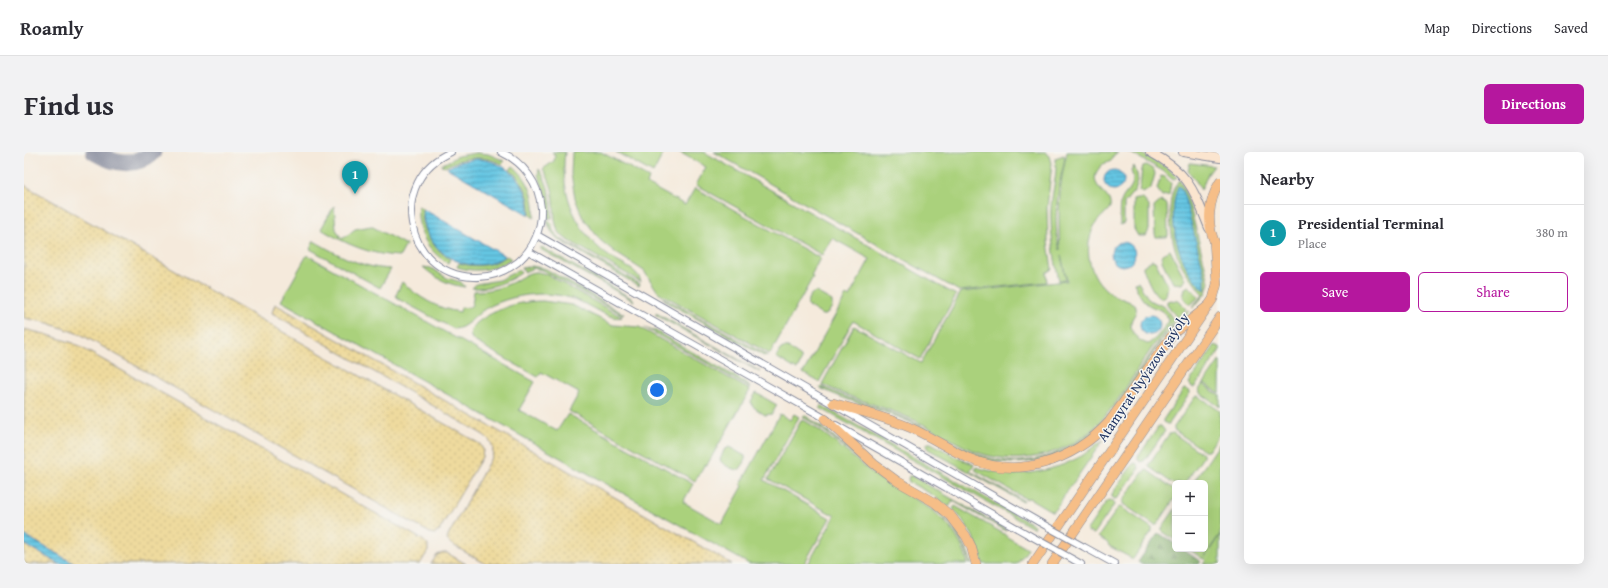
<!DOCTYPE html>
<meta charset="utf-8">
<style>
body{margin:0;font-family:"Gentium Book Plus",serif;background:#f2f2f3;color:#2b2b33}
.controls{position:absolute;right:12px;bottom:12px;display:grid;overflow:hidden;border-radius:6px;box-shadow:0 4px 16px #0002}
.controls button{width:36px;height:36px;display:grid;place-items:center;padding:0;border:0;border-bottom:1px solid #e1e1e2;background:#fff;color:#2b2b33;font:20px sans-serif}
.you{position:absolute;left:633px;top:238px;width:14px;height:14px;margin:-10px;border:3px solid #fff;border-radius:50%;background:#1a73e8;box-shadow:0 0 0 6px #1a73e833}
.badge{display:grid;place-items:center;width:26px;height:26px;border-radius:50%;background:#b5179e;color:#fff;font-size:13px;font-weight:700}
.pin{position:absolute;translate:-50% -33px;filter:drop-shadow(0 1px 2px #0008)}
.pin::after{content:'';position:absolute;top:21px;width:14px;height:12px;background:inherit;clip-path:polygon(0 0,100% 0,50% 100%)}
.list{margin:0;padding:0;list-style:none}
h2{display:flex;justify-content:space-between;align-items:center;height:52px;margin:0;padding:0 16px;font-size:17px}
h2 small{font-size:13px;font-weight:400;color:#7c7c81}
.list li{display:grid;grid-template-columns:26px 1fr auto;gap:12px;align-items:center;box-sizing:border-box;height:56px;padding:0 16px;border-top:1px solid #e1e1e2}
.list b{display:block;font-size:15px;white-space:nowrap}
.list p{margin:0;font-size:13px;white-space:nowrap;color:#7c7c81}
.list em{font-size:13px;font-style:normal;color:#7c7c81}
.actions{display:flex;gap:8px;padding:12px 16px}
.actions a{flex:1;padding:9px 0;border:1px solid #b5179e;border-radius:6px;text-align:center;font-size:14px;color:#b5179e}
.actions .main{background:#b5179e;color:#fff}
.map{position:relative;flex:none;width:1196px;height:412px;overflow:hidden;border-radius:6px}
header{display:flex;align-items:center;gap:24px;box-sizing:border-box;height:56px;padding:0 20px;background:#fff;border-bottom:1px solid #e1e1e2}
header strong{font-size:19px}
nav{display:flex;gap:22px;margin-inline-start:auto;font-size:14px}
.intro{display:flex;align-items:center;justify-content:space-between;box-sizing:border-box;height:96px;padding:0 24px}
h1{margin:0;font-size:28px}
.button{padding:10px 18px;border-radius:6px;background:#b5179e;color:#fff;font-size:14px;font-weight:700}
main{display:flex;gap:24px;padding:0 24px}
aside{flex:1;background:#fff;border-radius:6px;box-shadow:0 4px 16px #0002}
.map>svg:first-child{display:block}
.grass{fill:#aad17b;stroke:#62806c;fill-rule:evenodd}
.forest{fill:url(#forest-firs);stroke:#517164}
.sand{fill:url(#sand-dots);stroke:#84847e}
.water{fill:url(#water-rules);stroke:#407aa0}
.lines{fill:none;stroke-linecap:round;stroke-linejoin:round}
.taxiway{stroke:#888c9d;stroke-width:17}
.street-casing{stroke:#888c9d;stroke-width:8}
.secondary-casing{stroke:#888c9d;stroke-width:10}
.primary-casing{stroke:#888c9d;stroke-width:10}
.street{stroke:#fff;stroke-width:6}
.secondary{stroke:#fbe5cf;stroke-width:8}
.primary{stroke:#f6be87;stroke-width:9}
.street-bridge-casing{stroke:#888c9d;stroke-width:8;stroke-linecap:butt}
.street-bridge{stroke:#fff;stroke-width:6}
.labels{text-anchor:middle;dominant-baseline:central;stroke-width:3;stroke-linejoin:round;paint-order:stroke}
.street-label{font-size:14px;fill:#1b2f5e;stroke:#f6f6f2}
</style>
<header>
<strong>Roamly</strong>
<nav><a>Map</a><a>Directions</a><a>Saved</a></nav>
</header>
<div class="intro"><h1>Find us</h1><a class="button">Directions</a></div>
<main>
<div class="map">
<svg width="1196" height="412" viewBox="0 0 1196 412">
<defs>
<pattern id="forest-firs" width="22" height="20" patternUnits="userSpaceOnUse"><rect width="22" height="20" fill="#87b36b"/><path d="M5 1l3.5 6h-7zM16 11l3.5 6h-7z" fill="#6e925b"/></pattern>
<pattern id="sand-dots" width="8" height="8" patternUnits="userSpaceOnUse"><rect width="8" height="8" fill="#eeda9e"/><path d="M2 2h.1M6 6h.1" fill="none" stroke="#ccbb8a" stroke-width="1.8" stroke-linecap="round"/></pattern>
<pattern id="water-rules" width="6" height="5" patternUnits="userSpaceOnUse"><rect width="6" height="5" fill="#65c6e3"/><path d="M0 2.5h6" fill="none" stroke="#52a1bb"/></pattern>
</defs>
<rect width="100%" height="100%" fill="#f6f6f2"/>
<filter id="ink" filterUnits="userSpaceOnUse"><feTurbulence type="fractalNoise" baseFrequency=".025" numOctaves="2"/><feDisplacementMap in="SourceGraphic" scale="8" xChannelSelector="R" yChannelSelector="G"/><feConvolveMatrix kernelMatrix="1 2 1 2 8 2 1 2 1" color-interpolation-filters="sRGB"/></filter>
<filter id="wash" filterUnits="userSpaceOnUse"><feTurbulence type="fractalNoise" baseFrequency=".012" numOctaves="4" result="noise"/><feDisplacementMap in="SourceGraphic" scale="16" xChannelSelector="R" yChannelSelector="G"/><feGaussianBlur stdDeviation="0.9" result="paint"/><feColorMatrix in="noise" values="0 0 0 0 0 0 0 0 0 0 0 0 0 0 0 0 0 1.4 0 .05"/><feComposite in="paint" operator="in"/></filter>
<g filter="url(#wash)">
<rect width="100%" height="100%" fill="#f5eadc"/>
<path class="grass" d="M528,0H541C535,42 554,84 589,107C598,113 615,118 617,130L542,87C527,77 532,59 529,43C528,34 524,25 519,17L530,9L531,4Z
M548,0H577L625,26L623,32L661,53L671,36L796,106L787,124L789,125L746,202L634,140L620,119L592,101L576,88L558,64L551,46L547,22Z
M592,0H640L629,21Z
M655,0H680L932,143L896,207L829,169L795,230L779,221L822,144L825,145L846,107L808,86L798,103L672,33L682,15Z
M690,0H1021L1026,4L1028,11L1023,56L1024,90L1028,117L1022,121L1023,130L935,139Z
M1043,0H1094C1093,1 1091,2 1090,3C1089,4 1087,8 1087,9C1083,11 1079,11 1076,15C1060,35 1090,42 1086,55C1084,60 1076,65 1072,71C1058,94 1064,125 1086,141C1092,146 1108,149 1111,153C1114,158 1111,162 1108,167C1104,178 1113,189 1124,192L1132,186L1145,169C1140,154 1130,159 1121,150C1116,145 1113,137 1110,131L1114,130L1125,148L1141,155L1150,169C1119,200 1101,247 1070,276C1038,305 990,315 950,299C927,289 906,274 883,265C855,253 825,246 798,232L830,174L897,211L937,140L1043,129L1037,103L1042,128L1035,129C1030,104 1026,80 1027,55C1028,39 1034,22 1031,6L1040,3C1042,9 1037,22 1036,30C1032,51 1030,78 1036,98C1034,63 1034,35 1043,0Z
M1105,0H1115L1143,16L1153,25L1149,28L1139,19Z
M452,1L464,2L481,9L478,12C460,3 439,4 421,15L417,13L434,4Z
M1166,11L1190,14L1184,22L1177,38L1171,27L1164,19Z
M1122,13L1130,18L1131,22L1127,36L1119,41L1115,39C1118,30 1116,22 1119,14Z
M489,14C505,27 512,46 510,66L506,63C507,45 500,29 486,18Z
M1110,14L1113,22L1114,29L1111,38L1100,51V71L1096,73C1096,66 1094,57 1097,50C1101,37 1114,36 1107,19Z
M515,17C525,32 528,48 528,66H523L522,44L514,23Z
M1137,24L1141,25L1147,31L1145,43L1138,44L1133,37Z
M1156,28L1164,46L1185,130L1182,141L1169,156L1168,155L1179,143C1172,132 1162,122 1156,110C1147,92 1139,42 1156,28ZM1155,34L1161,46L1181,125V138C1156,117 1140,65 1155,34Z
M1114,47H1119L1125,54V78L1122,84H1114L1110,77V48Z
M1137,49L1143,52L1144,84L1142,85H1132L1131,82L1130,55Z
M310,54L312,77L317,86H320L331,77L347,74L382,93L376,104C346,103 322,92 297,77Z
M394,54L398,56C397,78 408,96 426,107L424,111C403,99 392,78 394,54Z
M523,69L527,70L529,79L538,88L616,132L615,134L534,87L527,79Z
M290,89C314,103 338,116 367,117L356,136L286,97Z
M517,95L609,147L610,149L516,97Z
M1146,98L1161,127L1158,132L1149,131L1138,109V102Z
M283,103L511,230L495,258L533,279L544,262L669,332L659,350L698,372L719,334L717,332L756,262L766,268L770,262L775,265L740,328L806,366L780,412H725L257,149Z
M483,104L487,107C470,118 452,121 433,115L435,111C451,116 468,114 483,104Z
M1128,108L1131,109L1144,134L1142,143L1137,146C1128,142 1123,125 1119,116V114Z
M508,114L522,117L600,162L599,163L518,118L509,116L500,120L498,116Z
M399,115L407,116L423,126L437,130L441,135C425,133 411,126 399,115Z
M495,118L497,121C482,131 466,137 448,136L452,132L475,128Z
M514,120L522,122L598,165C587,169 562,151 550,147C540,144 530,142 520,142C499,142 478,147 461,157C451,163 442,177 430,177L374,147L372,143L378,130C394,145 413,157 436,160L437,155L444,156L448,153L450,139C462,139 474,137 485,132C495,128 503,119 514,120Z
M1165,134L1175,145L1166,153L1159,145L1161,136Z
M792,140L808,149V155L802,163H798L784,154C782,148 786,141 792,140Z
M637,144L744,204H740L645,151Z
M1146,148L1155,149L1162,157L1153,166L1143,152V149Z
M519,149L548,153L589,173L615,175L726,238L683,313L681,312L671,329L545,259L555,241L517,220L514,225L450,189C433,173 480,155 492,152C501,150 510,149 519,149Z
M1164,158L1166,159C1158,167 1149,174 1142,183C1122,208 1108,238 1087,263C1055,303 998,323 949,303C926,293 906,279 884,269C855,257 825,250 796,236L797,234C826,248 856,255 885,268C907,278 927,292 950,301C1001,322 1051,301 1086,262L1141,181Z
M632,161L735,219L736,220L632,163Z
M620,175L632,179L724,232L726,236Z
M1191,193L1196,195V198L1171,235H1168L1165,231Z
M759,196H764L777,205V210L773,218L752,205L756,198Z
M1196,208V242L1180,231Z
M1179,232L1196,244V255L1176,241L1175,238Z
M1160,237L1166,239V241L1145,272H1143L1139,270V268Z
M732,241L753,253L748,262L741,263L728,254L727,249Z
M1174,244L1196,259V281L1184,299H1181L1150,278V275L1171,245Z
M797,253L1010,373L1009,376L796,256Z
M780,263C805,278 824,299 848,315C891,346 931,356 948,412H946C942,396 934,381 923,369C905,349 878,340 857,325C830,306 808,281 779,265Z
M778,267C806,283 829,307 855,326C876,341 903,350 921,370C932,381 940,396 944,412H784L811,364L744,327Z
M1135,274H1137L1141,279L1120,309L1117,310L1114,308V305Z
M1149,281L1179,302V305L1161,331H1151V333L1125,315V312L1145,282Z
M1079,288L1029,360L1005,346L1002,347L951,318L952,315C989,327 1026,322 1059,303C1066,298 1072,292 1079,288Z
M904,291H907L936,307L950,312L946,319L1000,349L999,350L904,297L902,294Z
M1196,291V382L1179,407L1165,397H1181V331H1169Z
M705,295L721,304V310L715,318C709,318 699,313 696,308L700,298Z
M1112,311L1114,313L1115,316L1094,346L1091,347L1088,345V342L1109,312Z
M1123,318L1151,338V346L1133,373H1130L1099,352V349L1120,319Z
M885,324H888L983,378L982,379L929,349L925,355L907,342L885,330L884,327Z
M1086,348L1089,350L1090,353L1070,382L1064,380L1063,378L1083,349Z
M931,354L982,383L983,385L1004,397L993,412H959C954,390 944,373 929,357Z
M1097,355L1128,376V379L1109,407L1085,394L1084,391L1074,385L1094,356Z
M1151,357V388L1138,379V376Z
M1196,383V412H1179L1182,408L1180,406Z"/>
<path class="forest" d="M1136,382L1151,392V397H1158L1177,410L1175,412H1117L1114,410L1133,383Z"/>
<path class="sand" d="M0,33L456,292L459,298L458,305L415,379L410,382L406,381L58,183L24,171L0,166Z
M251,152L708,412H462L427,392L423,388L424,384L468,304C471,294 466,287 458,282L248,161Z
M0,177L24,183L49,191L399,388L404,393V399L396,412H51L0,383Z
M0,392L35,412H0Z
M419,401H423L442,412H407L413,403Z"/>
<path class="water" d="M452,7C482,8 507,32 505,63L423,16L435,10Z
M1080 28a10 10 0 1 1 20 0a10 10 0 1 1-20 0Z
M1154,34L1157,36L1161,46L1181,125V138C1154,117 1142,66 1154,34Z
M399,57L481,104C446,128 397,100 399,57Z
M1087 102a12 12 0 1 1 24 0a12 12 0 1 1-24 0Z
M1116 173a10 10 0 1 1 20 0a10 10 0 1 1-20 0Z
M0,383L51,412H35L0,392Z"/>
<g class="lines">
<path class="taxiway" d="M70,0C90,12 110,17 129,0"/>
</g>
</g>
<g filter="url(#ink)">
<g class="lines">
<defs>
<path id="street" d="M427,0C363,27 380,122 449,125C465,126 481,120 494,110C509,97 518,77 517,56C515,31 499,10 477,0
M513,83L1015,370
M504,99L804,268
M812,273L1005,383
M1060,395L1091,412
M1050,408L1057,412"/>
<path id="secondary" d="M1126,0C1165,21 1169,36 1185,76
M1159,0L1196,6"/>
<path id="primary" d="M1192,93C1182,73 1184,49 1196,30
M809,251C835,259 862,265 887,276C907,285 925,297 944,306C995,328 1049,309 1085,270L1150,181L1184,154
M801,267L850,312L873,329L910,350L927,364L942,384L947,394L952,412
M1009,412L1189,147L1193,132L1190,89
M1028,412L1196,165"/>
</defs>
<use href="#street" class="street-casing"/>
<use href="#secondary" class="secondary-casing"/>
<use href="#primary" class="primary-casing"/>
<use href="#street" class="street"/>
<use href="#secondary" class="secondary"/>
<use href="#primary" class="primary"/>
<defs>
<path id="street-bridge" d="M1015,370L1060,395
M1005,383L1050,408"/>
</defs>
<use href="#street-bridge" class="street-bridge-casing"/>
<use href="#street-bridge" class="street-bridge"/>
</g>
</g>
<g class="labels">
<g class="street-label">
<text transform="translate(1119 225) rotate(-56)">Atamyrat Nyýazow şaýoly</text>
</g>
</g>
</svg>
<div class="controls">
<button>+</button>
<button>−</button>
</div>
<div class="you"></div>
<div class="pin badge" style="left:331px;top:42px;background:#0f9aa8">1</div>
</div>
<aside>
<h2>Nearby<small></small></h2>
<ul class="list">
<li><span class="badge" style="background:#0f9aa8">1</span><div><b>Presidential Terminal</b><p>Place</p></div><em>380 m</em></li>
</ul>
<div class="actions"><a class="main">Save</a><a>Share</a></div>
</aside>
</main>
